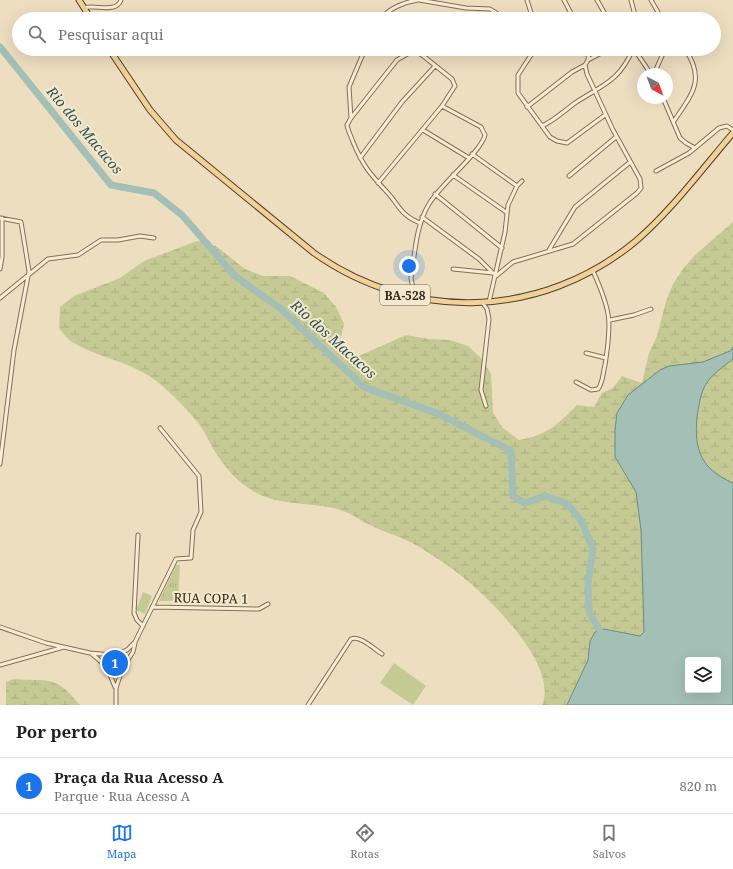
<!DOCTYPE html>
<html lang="pt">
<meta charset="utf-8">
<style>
body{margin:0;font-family:"Noto Serif",serif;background:#f6f6f6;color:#202124}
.controls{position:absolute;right:12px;bottom:12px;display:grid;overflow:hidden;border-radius:4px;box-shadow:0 4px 16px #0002}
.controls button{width:36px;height:36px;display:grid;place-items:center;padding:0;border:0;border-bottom:1px solid #e0e0e0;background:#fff;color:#202124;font:20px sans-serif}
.compass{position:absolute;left:637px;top:68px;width:36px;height:36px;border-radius:50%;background:#fff;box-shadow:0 4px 16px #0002;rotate:139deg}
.you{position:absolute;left:409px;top:266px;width:14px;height:14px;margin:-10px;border:3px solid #fff;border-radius:50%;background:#1a73e8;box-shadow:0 0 0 6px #1a73e833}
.badge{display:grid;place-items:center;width:26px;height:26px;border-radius:50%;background:#1a73e8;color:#fff;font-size:13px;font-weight:700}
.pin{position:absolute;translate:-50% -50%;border:2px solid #fff;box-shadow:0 1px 4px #0006}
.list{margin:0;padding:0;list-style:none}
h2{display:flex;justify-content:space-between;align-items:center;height:52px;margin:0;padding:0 16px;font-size:17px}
h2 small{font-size:13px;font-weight:400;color:#757577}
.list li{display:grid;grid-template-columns:26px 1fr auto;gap:12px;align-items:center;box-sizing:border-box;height:56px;padding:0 16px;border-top:1px solid #e0e0e0}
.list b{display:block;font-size:15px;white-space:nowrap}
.list p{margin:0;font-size:13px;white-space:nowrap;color:#757577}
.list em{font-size:13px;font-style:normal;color:#757577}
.icon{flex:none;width:22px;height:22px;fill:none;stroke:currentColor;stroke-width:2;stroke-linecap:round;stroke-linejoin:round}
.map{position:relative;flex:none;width:733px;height:705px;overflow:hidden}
.search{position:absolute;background:#fff;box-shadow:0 4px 16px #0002;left:12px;right:12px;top:12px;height:44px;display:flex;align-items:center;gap:10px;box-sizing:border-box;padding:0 14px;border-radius:22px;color:#757577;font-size:15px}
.sheet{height:108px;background:#fff}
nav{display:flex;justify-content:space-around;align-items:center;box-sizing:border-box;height:56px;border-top:1px solid #e0e0e0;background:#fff;font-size:11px;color:#757577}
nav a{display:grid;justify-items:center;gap:2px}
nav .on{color:#1a73e8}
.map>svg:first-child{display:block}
.wetland{fill:url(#wetland-marsh)}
.park{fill:url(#park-tufts)}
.pitch{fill:#c5ca94}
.water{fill:#a3bfb6;stroke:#6a8c83;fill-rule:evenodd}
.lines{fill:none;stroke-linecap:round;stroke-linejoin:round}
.river{stroke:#a3bfb6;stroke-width:7}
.street-casing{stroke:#856f58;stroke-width:5}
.primary-casing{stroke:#533e2d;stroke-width:7}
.street{stroke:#f8ecd3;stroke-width:3}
.primary{stroke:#f0d298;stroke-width:5}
.labels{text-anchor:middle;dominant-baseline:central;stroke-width:4;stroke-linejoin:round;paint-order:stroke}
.shield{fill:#f4e9cf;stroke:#6e6252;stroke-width:1}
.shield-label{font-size:12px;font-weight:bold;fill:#35281d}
.street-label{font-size:13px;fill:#35281d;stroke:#f4e9cf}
.water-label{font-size:14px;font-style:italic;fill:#2c5551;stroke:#f4e9cf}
</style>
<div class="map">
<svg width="733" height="705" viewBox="0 0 733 705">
<defs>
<pattern id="wetland-marsh" width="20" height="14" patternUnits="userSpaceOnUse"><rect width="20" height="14" fill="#c5ca94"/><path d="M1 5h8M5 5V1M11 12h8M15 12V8" fill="none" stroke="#aaae7f"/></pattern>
<pattern id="park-tufts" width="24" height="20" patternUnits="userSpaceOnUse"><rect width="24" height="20" fill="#c5ca94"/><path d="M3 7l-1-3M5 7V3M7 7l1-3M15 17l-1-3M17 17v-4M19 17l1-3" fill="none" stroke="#aaae7f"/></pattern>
</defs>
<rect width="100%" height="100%" fill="#eddec0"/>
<path class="wetland" d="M733,222V492L718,660H688V690L577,705H542C559,666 491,600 464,578C451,567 435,557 421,548C404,537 385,533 368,524C361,521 355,516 348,513C320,500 282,509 253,491C237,482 225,467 215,452C210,443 205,432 199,424C188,410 173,395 160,384C133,361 100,359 72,342C67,339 63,333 59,328L60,307L74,296L120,278L144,261L197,241L216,246L245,269L263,276H290L324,293L336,307L344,324L340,342L349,355L359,356L406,335L429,339L450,340L468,346L481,358L491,374L493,413L503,428L519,440C547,435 557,425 577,405L594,407L602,393L613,388L622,376L642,383L649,353L657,336L666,301L673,284L683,269L695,255Z
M14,679C50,682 54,674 80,705H6V682Z"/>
<path class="park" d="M176,565H180L178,601H159Z"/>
<path class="pitch" d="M143,592L152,596L145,614L136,610Z
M394,663L426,686L413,705L380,683Z"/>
<path class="water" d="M733,347V359C723,367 713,373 706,384C700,394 699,406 697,417C694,450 701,469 733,483V705H567L588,660L590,641L595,632L604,629L640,636L644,632L641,530L636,492L615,457V430L617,413L628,395L660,370L669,366L703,362L730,351ZM688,660H718V690H688Z"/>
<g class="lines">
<path class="river" d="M0,47L111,185L154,193L182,215L235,276L281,309L364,387L439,414L511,451L513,496L525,503L545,496L568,504L582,522L593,549L588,583L589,612L599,629"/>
<defs>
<path id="street" d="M419,0L466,8L490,9L506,19
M527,0L533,19
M564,0L574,19
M597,0L608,19
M631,0L636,19
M651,0L662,19
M84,8C95,4 116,14 121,0
M381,19C389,8 405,2 418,0
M535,49L518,75V93L550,137L557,141L567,143L605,115
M634,49L651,74
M588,60L609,49
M654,74L665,49
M663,98L680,138L686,143L695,148
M527,107L572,72L585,65
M351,118L349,87L365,49
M674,121C692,94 706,80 685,49
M542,126C555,120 564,111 575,103C602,85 619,82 633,49
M423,130L469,158
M472,154L517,186
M360,158L402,102L435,66
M656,171L689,153L719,128L727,126L733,130
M453,175L506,212
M569,176L616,137
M378,183L442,106L455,86L452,79L422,55L417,52L409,53L397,60L351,118L347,125C348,131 351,136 353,142C363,166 370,174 387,192C400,206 400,215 420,223
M435,194L502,248
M422,217L479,259L496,276L513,262L573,244L637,193L641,188L640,179L613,130L587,74L585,65L588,60L589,49
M0,218L21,222L29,271L14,350L0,464
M549,250L575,207L629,163
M0,269L2,257V218
M453,269L493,273
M0,298L48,259L78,255L101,240H118L140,236L154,238
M421,298L412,284L411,278C415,253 416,225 429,204C440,185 481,152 485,135L481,127L442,106
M482,302L487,309L489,319L481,390L486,406
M489,302L505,232L508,205L517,186L522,181
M610,320L634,315L651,309
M586,353L606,358
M576,382L591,390L598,389C603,383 603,372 605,365C612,321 611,311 593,271
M138,535L134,613L137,620L143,626
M152,607L259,609L268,604
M0,627L46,643L90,653L112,655
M92,654L106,666
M117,655L123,659L124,666L120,671L114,672L107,668L108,658L127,650L135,642L176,559L191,558L193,530L201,512L199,476L160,428
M0,665L64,647
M124,666L133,652L135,643
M108,670L115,687
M116,705V688L122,670
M308,705L351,639C360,635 374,649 382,654"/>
<path id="primary" d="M79,0L91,19
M109,49L150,110L176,140L314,253C413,323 542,319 636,241C671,211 703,168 733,133"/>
</defs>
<use href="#street" class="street-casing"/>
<use href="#primary" class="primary-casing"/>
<use href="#street" class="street"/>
<use href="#primary" class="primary"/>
</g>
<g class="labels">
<rect class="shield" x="380" y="285" width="50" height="20" rx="3"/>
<g class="shield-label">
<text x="405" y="295">BA-528</text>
</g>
<g class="street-label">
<text transform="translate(211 598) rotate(1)">RUA COPA 1</text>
</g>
<g class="water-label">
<text transform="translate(85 130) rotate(50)">Rio dos Macacos</text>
<text transform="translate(334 339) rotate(42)">Rio dos Macacos</text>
</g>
</g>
</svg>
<div class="controls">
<button><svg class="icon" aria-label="layers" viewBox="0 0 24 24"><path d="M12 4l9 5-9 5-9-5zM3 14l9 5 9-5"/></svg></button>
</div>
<svg class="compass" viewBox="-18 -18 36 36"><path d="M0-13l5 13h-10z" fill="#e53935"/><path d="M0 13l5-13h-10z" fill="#757577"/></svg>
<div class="you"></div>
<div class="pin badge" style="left:115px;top:663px">1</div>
<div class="search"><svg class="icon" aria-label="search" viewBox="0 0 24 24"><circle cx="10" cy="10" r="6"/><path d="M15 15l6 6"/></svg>Pesquisar aqui</div>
</div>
<section class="sheet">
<h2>Por perto<small></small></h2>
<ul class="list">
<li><span class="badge">1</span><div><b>Praça da Rua Acesso A</b><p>Parque · Rua Acesso A</p></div><em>820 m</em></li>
</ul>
</section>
<nav>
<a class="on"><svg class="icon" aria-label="map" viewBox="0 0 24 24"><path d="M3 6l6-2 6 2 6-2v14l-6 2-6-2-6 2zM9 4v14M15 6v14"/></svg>Mapa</a>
<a><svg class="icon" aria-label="directions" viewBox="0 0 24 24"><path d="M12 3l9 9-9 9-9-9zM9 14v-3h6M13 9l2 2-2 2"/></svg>Rotas</a>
<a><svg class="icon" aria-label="saved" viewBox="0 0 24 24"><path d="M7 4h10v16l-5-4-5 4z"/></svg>Salvos</a>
</nav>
